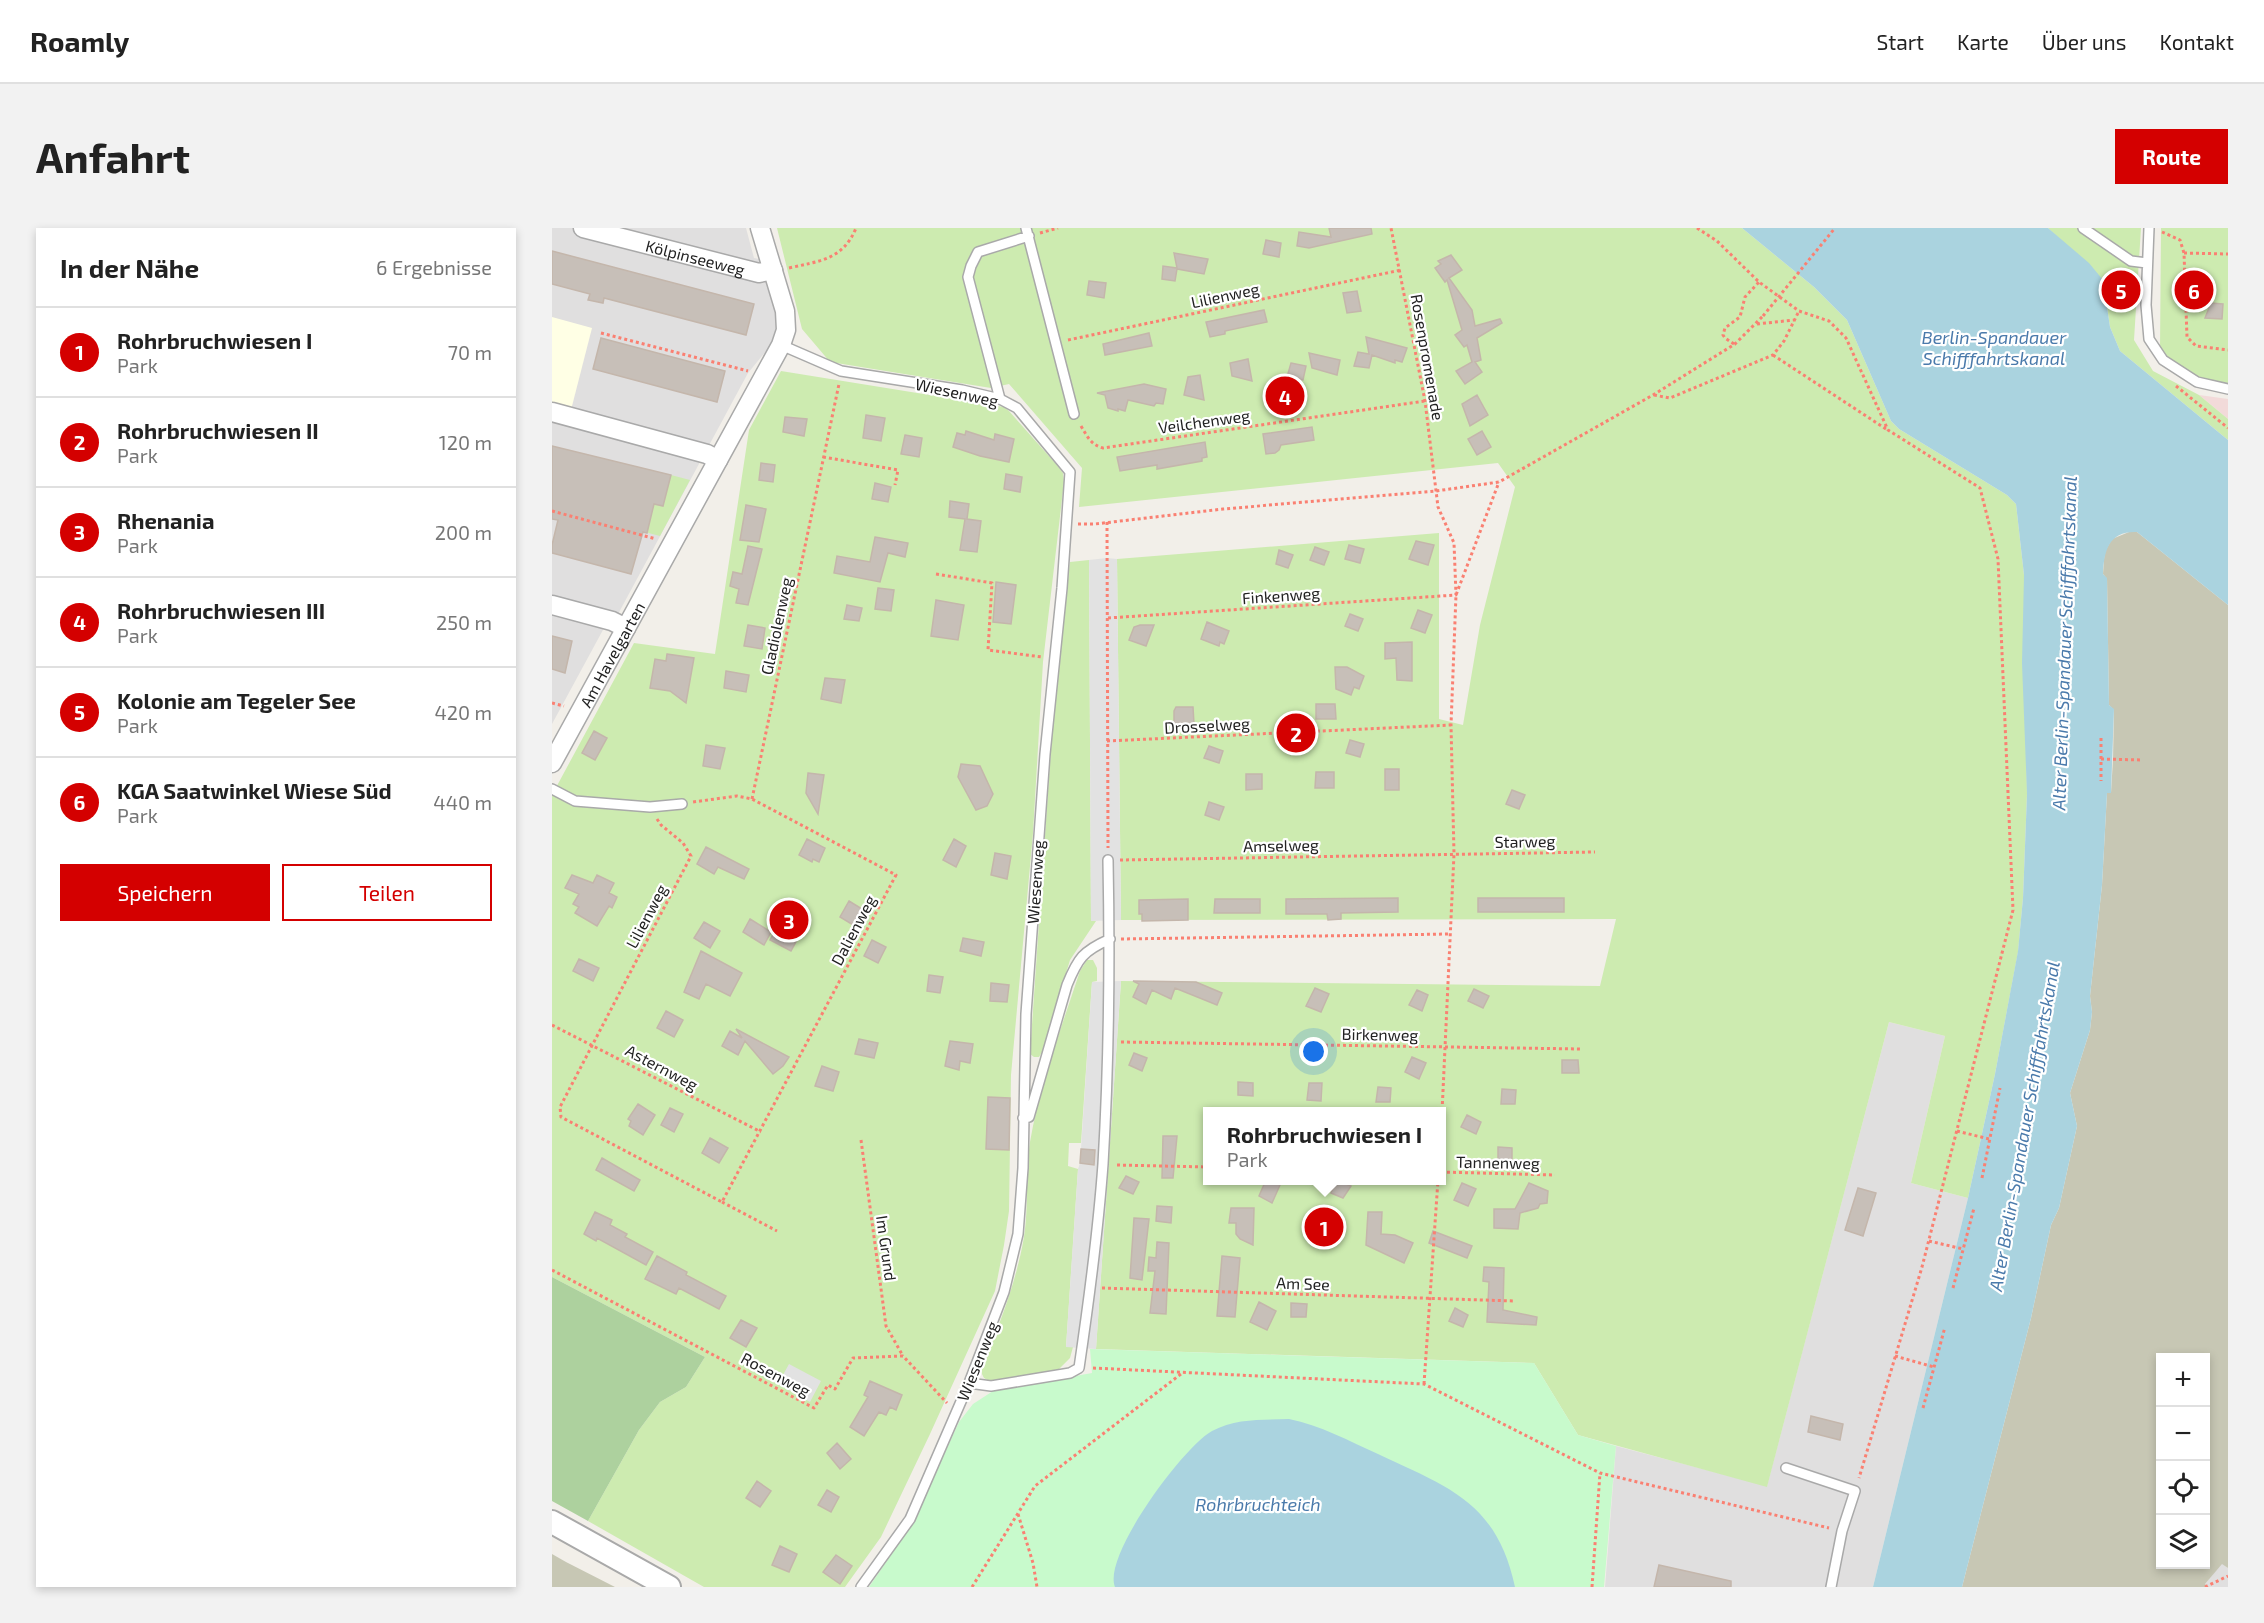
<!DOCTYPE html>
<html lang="de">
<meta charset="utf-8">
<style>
body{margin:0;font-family:"Exo 2",sans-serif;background:#f2f2f2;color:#222}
.controls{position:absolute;right:18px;bottom:18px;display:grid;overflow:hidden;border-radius:0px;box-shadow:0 3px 9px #0003}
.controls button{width:54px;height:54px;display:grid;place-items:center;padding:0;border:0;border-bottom:2px solid #e0e0e0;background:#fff;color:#222;font:30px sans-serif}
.you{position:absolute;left:762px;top:824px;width:21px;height:21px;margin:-15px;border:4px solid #fff;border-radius:50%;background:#1a73e8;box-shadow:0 0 0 9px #1a73e833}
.badge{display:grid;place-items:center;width:39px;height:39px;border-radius:50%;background:#d40000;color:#fff;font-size:20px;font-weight:700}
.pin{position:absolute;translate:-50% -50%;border:3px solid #fff;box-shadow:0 2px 6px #0006}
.popup{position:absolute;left:651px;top:879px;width:243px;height:78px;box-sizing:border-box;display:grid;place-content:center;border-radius:0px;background:#fff;filter:drop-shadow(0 2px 4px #0005);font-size:20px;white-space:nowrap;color:#767676}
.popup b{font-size:22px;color:#222}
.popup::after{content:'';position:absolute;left:50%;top:100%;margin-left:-12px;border:12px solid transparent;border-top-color:#fff}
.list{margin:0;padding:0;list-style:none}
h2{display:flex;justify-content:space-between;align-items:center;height:78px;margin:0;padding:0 24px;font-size:26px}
h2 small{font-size:20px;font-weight:400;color:#767676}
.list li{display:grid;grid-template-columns:39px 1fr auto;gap:18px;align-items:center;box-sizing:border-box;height:90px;padding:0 24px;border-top:2px solid #e0e0e0}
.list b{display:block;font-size:22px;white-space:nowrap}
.list p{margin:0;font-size:20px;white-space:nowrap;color:#767676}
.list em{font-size:20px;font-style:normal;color:#767676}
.actions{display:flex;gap:12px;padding:18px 24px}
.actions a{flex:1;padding:14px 0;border:2px solid #d40000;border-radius:0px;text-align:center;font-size:21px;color:#d40000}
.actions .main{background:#d40000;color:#fff}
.icon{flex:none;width:33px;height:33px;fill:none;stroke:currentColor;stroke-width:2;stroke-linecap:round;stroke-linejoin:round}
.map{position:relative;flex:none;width:1676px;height:1359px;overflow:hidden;border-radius:0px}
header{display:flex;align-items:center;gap:36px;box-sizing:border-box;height:84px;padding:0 30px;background:#fff;border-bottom:2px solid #e0e0e0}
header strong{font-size:28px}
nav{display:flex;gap:33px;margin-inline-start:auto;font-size:21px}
.intro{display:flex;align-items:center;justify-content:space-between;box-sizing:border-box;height:144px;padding:0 36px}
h1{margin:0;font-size:42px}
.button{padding:15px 27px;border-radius:0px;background:#d40000;color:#fff;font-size:21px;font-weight:700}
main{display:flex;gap:36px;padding:0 36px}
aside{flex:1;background:#fff;border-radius:0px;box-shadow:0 3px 9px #0003}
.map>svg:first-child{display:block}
.residential{fill:#e0dfdf}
.commercial{fill:#f2dad9}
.education{fill:#ffffe5}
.construction{fill:#c7c7b4;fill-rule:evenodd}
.grass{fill:#cdebb0;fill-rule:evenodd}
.forest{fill:#add19e}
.park{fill:#c8facc}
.parking{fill:#e2e2e2}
.water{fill:#aad3df}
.building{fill:#c7bfb8;stroke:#c4b6ab;stroke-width:1.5}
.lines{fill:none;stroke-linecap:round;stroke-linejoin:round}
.service-casing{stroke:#a9a9a9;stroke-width:12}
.minor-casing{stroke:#a9a9a9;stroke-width:21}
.tertiary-casing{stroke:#a9a9a9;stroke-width:26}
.path{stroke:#fa8072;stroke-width:3;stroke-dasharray:3 3;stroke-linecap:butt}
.service{stroke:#fff;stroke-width:9}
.minor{stroke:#fff;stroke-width:18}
.tertiary{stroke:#fff;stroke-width:22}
.path-bridge{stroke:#fa8072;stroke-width:3;stroke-dasharray:3 3;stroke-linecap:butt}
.labels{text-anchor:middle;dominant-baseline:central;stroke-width:4.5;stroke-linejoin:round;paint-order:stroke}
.street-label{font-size:16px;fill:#222;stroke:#fff}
.water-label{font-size:18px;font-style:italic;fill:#4a7aab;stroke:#fff}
</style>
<header>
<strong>Roamly</strong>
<nav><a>Start</a><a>Karte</a><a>Über uns</a><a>Kontakt</a></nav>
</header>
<div class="intro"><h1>Anfahrt</h1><a class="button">Route</a></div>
<main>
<aside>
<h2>In der Nähe<small>6 Ergebnisse</small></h2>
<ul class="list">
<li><span class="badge">1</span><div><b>Rohrbruchwiesen I</b><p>Park</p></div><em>70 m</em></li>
<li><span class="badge">2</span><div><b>Rohrbruchwiesen II</b><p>Park</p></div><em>120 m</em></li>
<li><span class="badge">3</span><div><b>Rhenania</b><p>Park</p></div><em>200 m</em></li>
<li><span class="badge">4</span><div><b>Rohrbruchwiesen III</b><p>Park</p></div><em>250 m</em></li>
<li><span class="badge">5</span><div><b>Kolonie am Tegeler See</b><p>Park</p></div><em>420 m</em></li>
<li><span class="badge">6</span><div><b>KGA Saatwinkel Wiese Süd</b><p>Park</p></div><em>440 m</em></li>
</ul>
<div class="actions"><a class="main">Speichern</a><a>Teilen</a></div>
</aside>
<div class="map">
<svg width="1676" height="1359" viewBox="0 0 1676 1359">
<rect width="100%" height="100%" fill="#f2efe9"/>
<path class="residential" d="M0,0H194L202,30L212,32L225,79L226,95L223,112L196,145L58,401L52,400L0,496Z
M1337,794L1393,808L1359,955L1416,970L1321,1359H1053L1064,1218L1215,1258Z
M1670,1335L1676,1340V1359H1657L1653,1356Z"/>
<path class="commercial" d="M1647,167L1676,171V191Z"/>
<path class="education" d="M0,89L40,100L19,182L0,177Z"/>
<path class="construction" d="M1577,304H1585L1676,377V1340L1670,1336L1653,1356L1657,1359H1410L1479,1090L1499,997L1507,980L1525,898L1518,865L1538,802L1540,784L1538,768L1550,657L1555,565H1559L1561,531L1562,482L1557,477L1555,351L1551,346L1552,331L1553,323L1560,311ZM1608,1130H1654V1336H1608Z
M0,1326L14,1334L63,1359H0Z"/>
<path class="grass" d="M225,0H1190L1262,59L1295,92L1339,193L1347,201L1455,267L1464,276L1472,347L1475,566L1471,670L1466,724L1443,846L1416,970L1359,955L1393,808L1337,794L1215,1259L1026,1207L982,1135L544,1121L569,753L1048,758L1064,691L569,692L565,331L887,305V491L911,497L928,397L963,259L946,235L527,279L530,240L457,156L439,160L278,134L250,101ZM655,884H889V952H655Z
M1496,0H1589L1582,112L1601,143L1647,167L1676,191V212L1568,123L1558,99L1551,52Z
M1609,0H1676V155L1645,152L1608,123Z
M229,143L452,179L457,183L504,236L511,245L512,254L491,434L481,605L459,847L457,983L452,1017L443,1063L378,1206L329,1309L293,1359H152L36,1293L87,1202L108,1174L134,1159L153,1129L0,1049V567L82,415L163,426L197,202Z
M119,247L138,252L108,308L0,280V251L111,278Z
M537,332L539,693H544L518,732L491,822L487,829H482L478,826L503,462L518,334Z
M535,732H541L545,740V753L540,754L529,915H517L516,938L526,941L514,1119H521L518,1130L505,1143L439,1154L432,1150L429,1144C446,1099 464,1056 472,1009C477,978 473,945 478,914C488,856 510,798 528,743Z"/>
<path class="forest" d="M0,1049L153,1129L134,1159L108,1174L87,1202L36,1293L0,1273Z"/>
<path class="park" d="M538,1121L982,1135L1026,1207L1064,1218L1052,1359H317L358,1299L407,1194L421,1176L441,1163L540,1145Z"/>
<path class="parking" d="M555,330L565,331L569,692L539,693L537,332Z
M569,753L544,1121L514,1119L526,941L528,935L542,936L543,922L529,921L540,754Z
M237,1136L269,1153L258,1174L226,1156Z"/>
<path class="water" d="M1190,0H1496L1537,35L1551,52L1558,99L1568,123L1676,212V377L1585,304C1557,303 1552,322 1551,346L1555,350L1557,477L1562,481L1559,565H1555L1550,657L1538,768L1540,784L1538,802L1518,865L1525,898L1507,980L1499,997L1479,1090L1410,1359H1321L1416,970L1443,846L1466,723L1471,670L1475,566L1470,435L1472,347L1464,276L1455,267L1347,201L1339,193L1295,92L1262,59Z
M737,1191C768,1197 797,1213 826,1226C896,1259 945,1274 963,1359H563C550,1328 632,1218 660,1203C684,1190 710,1192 737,1191Z"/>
<path class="building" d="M777,0H819L820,6L757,20L745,18L747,4L779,9Z
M714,12L729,15L727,29L711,26Z
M0,23L202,76L194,107L52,70L51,75L36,72L38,66L0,56Z
M622,25L656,31L652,46L625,41L623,53L610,51L611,38L625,40Z
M899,27L910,42L897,50L920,82L923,98L948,91L950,95L925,110L929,132L923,134L930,144L913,156L904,143L920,134L915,117L912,119L903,107L910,102L895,52L893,54L883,40L889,36L886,33Z
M537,53L554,55L552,70L535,67Z
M805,63L809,83L795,85L791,65Z
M1659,75L1671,76L1670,91L1653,90Z
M712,82L715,94L673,103V106L658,109L654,94Z
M597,105L600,118L553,127L551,116Z
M814,109L855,120L850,134L843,132V135L820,127L817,140L802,138L806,124L817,126Z
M49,110L173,143L165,174L41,141Z
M757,125L788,132L785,147L760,140Z
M696,131L700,153L680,148L678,135Z
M739,135L754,138L751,152L735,149Z
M648,147L652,172L632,167L636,149Z
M592,156L614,161L611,176L604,175L602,178L576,172L573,183L566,181V183L556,180L553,167L545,165Z
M925,167L936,187L918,198L910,176Z
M314,187L333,190L329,213L311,210Z
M233,189L255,191L252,208L231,204Z
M760,199L762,212L729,217L727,222L723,225L714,226L711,206Z
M414,203L442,212L443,206L462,211L457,234L428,228L401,219L405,205L413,207Z
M930,203L939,219L925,227L916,211Z
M353,207L370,210L367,229L349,226Z
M653,214L655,229L650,230V233L605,241V237L568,243L565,229Z
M0,218L119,247L111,278L102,276L95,305L91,304L79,346L0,325V317L6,292L0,291Z
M209,235L223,237L221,254L207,252Z
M454,246L470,249L468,264L452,261Z
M323,255L339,259L336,274L320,271Z
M398,273L417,276L415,291L429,293L425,324L408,322L413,291L397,289Z
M194,277L214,281L207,314L188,312Z
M323,309L356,315L353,329L336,325L328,354L282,345L285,328L318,334Z
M864,313L882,317L876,337L857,331Z
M797,317L812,321L808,335L793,331Z
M196,318L210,321L196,377L184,375L187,361L178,358L181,344L190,346Z
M763,319L777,324L772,337L758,332Z
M727,322L741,327L736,340L724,336Z
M444,354L464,357L459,396L441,394Z
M326,360L342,362L339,383L323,381Z
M384,372L412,377L406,412L379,408Z
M295,377L310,380L307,393L292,391Z
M866,382L880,387L873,405L859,400Z
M798,386L811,391L806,403L793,398Z
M655,394L677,403L672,416L668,414L667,418L649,411Z
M196,397L213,400L210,421L192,418Z
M588,397H602L594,418L577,412L582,399Z
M0,408L20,413L13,445L0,441Z
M860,414V453L845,452L844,430L833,431V415Z
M115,426L142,430L134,475L118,463L98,460L103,431L114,433Z
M783,439H795L812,448L807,461L802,459L799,467L784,461Z
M174,443L197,447L194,464L172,460Z
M273,450L293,452L289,475L269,471Z
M764,476H783L784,491H764Z
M624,479H641L642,496L622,497V483Z
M42,503L55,510L43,532L30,525Z
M798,512L812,516L808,529L794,525Z
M154,517L173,520L168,541L151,538Z
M657,518L671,523L667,535L652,530Z
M409,536L428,538L441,566L435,578L424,582L406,549Z
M833,541H847V562H833Z
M764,544H782V560H763Z
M256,545L272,547L266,586L254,565Z
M694,546H710V561L694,562Z
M960,562L973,567L967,581L954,576Z
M657,574L672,579L667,592L653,587Z
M255,611L273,620L267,634L261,631L260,634L247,627Z
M402,611L414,618L404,639L391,632Z
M154,619L197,641L192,651L166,639L162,646L145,636Z
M443,625L459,628L455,651L439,647Z
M20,647L41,655L45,647L62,655L57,665L65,669L60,680L57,678L45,698L23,685L27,679L21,676L27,666L13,660Z
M846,670V684L789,685V691L776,692L775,686H734V671Z
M926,670H1012V684H926Z
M636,671V692L590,693V686H587V672Z
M663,671H708V685H662Z
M297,673L315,684L306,700L288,689Z
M198,691L219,704L212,717L191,704Z
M152,694L168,703L158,720L142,710Z
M228,694L242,702L239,707L246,710L239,723L218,712Z
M411,710L432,714L429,728L408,723Z
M320,712L334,719L326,735L312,728Z
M149,723L190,745L178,768L154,756L147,771L132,764Z
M27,731L47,740L41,753L21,743Z
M377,747L391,749L388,765L375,763Z
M581,753L644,754L670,765L665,777L623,760L619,771L600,762L594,776L581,769L587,756Z
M439,755L457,757L455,774L438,773Z
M763,760L777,766L769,784L754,778Z
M922,761L937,768L931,780L916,773Z
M865,762L876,767L870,783L857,777Z
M114,783L131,792L122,809L105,800Z
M184,801L237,829L231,838L221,846L193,813L186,827L170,818L178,803L190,810Z
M307,811L326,815L322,830L303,826Z
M398,813L421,816L418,835L408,833L407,842L393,838Z
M582,825L595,830L590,843L577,837Z
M860,829L874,835L867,851L853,844Z
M1010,832H1026L1027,845H1010Z
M270,838L287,844L281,863L263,858Z
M686,854L701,855V868L686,867Z
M757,855H770L769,873L755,872Z
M826,859L839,860L838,874H824Z
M950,861L964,862L963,876H949Z
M436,869L458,870L457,922L434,921Z
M86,876L103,887L91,907L77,898L79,893L76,891Z
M118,880L131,886L122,904L109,897Z
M915,887L929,894L924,906L909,899Z
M611,908H625L621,950H610Z
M158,910L176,920L167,935L150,925Z
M946,919L960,920V935L946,934Z
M529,921L543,922L542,937L528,935Z
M50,930L88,952L82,963L44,942Z
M574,948L587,954L581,966L567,960Z
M714,952L728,957L720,975L707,968Z
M784,952L799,958L791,970L779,965Z
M910,955L924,961L916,978L902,972Z
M977,955L996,963L995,975L988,976L986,980L968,985L966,1001L942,1000V981H963Z
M1306,960L1324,965L1311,1008L1293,1002Z
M605,978L620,979L619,995L604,993Z
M679,980H702L701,1017L688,1011L684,1006V995H677Z
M43,984L60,992L58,997L75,1006L73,1009L101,1024L94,1037L45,1010L44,1013L32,1006Z
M816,984H830L829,1006L843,1007L861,1015L852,1035L814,1017Z
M582,990L597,991L590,1052L578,1050Z
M881,1003L920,1018L915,1030L877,1015Z
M605,1014L617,1015L614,1086L598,1085L603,1043H596L597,1029L604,1030Z
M105,1028L135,1044L134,1047L174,1068L167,1081L127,1060L124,1066L93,1051Z
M670,1028L688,1030L683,1089L665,1088Z
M932,1039L952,1040L951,1082L985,1089L984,1097L935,1094L937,1054L931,1053Z
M707,1074L724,1083L715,1102L698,1094Z
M739,1075L755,1076L754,1089H739Z
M903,1080L916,1087L911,1099L897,1093Z
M189,1092L205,1100L194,1119L178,1110Z
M318,1153L350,1167L344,1182L338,1179L334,1187L327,1184L312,1208L298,1199L316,1169L312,1167Z
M1259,1188L1291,1196L1288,1212L1256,1204Z
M285,1215L299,1231L288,1241L275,1225Z
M205,1253L219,1263L208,1279L194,1270Z
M275,1262L287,1269L279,1284L266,1277Z
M228,1318L245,1326L237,1344L220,1337Z
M284,1327L300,1338L288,1356L271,1344Z
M1107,1337L1179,1353V1359H1102Z"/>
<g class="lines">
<defs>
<path id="service" d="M474,0L522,186
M1531,0L1579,33L1595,35
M1597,0L1594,77L1597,111L1611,132L1645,154L1676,161
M229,117L289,143L410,162L448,171L465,180L518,244L510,360L493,526L474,786L471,940L466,1006L452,1064L417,1155L358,1291L309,1359
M448,171L416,49L419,38L426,24L477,8
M0,561L23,573L98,579L130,576
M471,890L477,889L515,757C526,730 531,723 558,711
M417,1155L439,1158L518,1145L527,1140C537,1072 546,1005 551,936C557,835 558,733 556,632
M1234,1240L1303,1263L1290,1303L1279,1359"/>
<g id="minor">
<path id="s1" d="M31,0L207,45L221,42"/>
<path d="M0,184L155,226L166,232"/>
<path d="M0,377L60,393L74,400"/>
<path id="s2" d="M0,535L229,117L234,102L233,83L208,0"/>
</g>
<path id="tertiary" d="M0,1294L117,1359"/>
</defs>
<use href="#service" class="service-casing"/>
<use href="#minor" class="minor-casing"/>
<use href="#tertiary" class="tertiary-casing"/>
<path class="path" d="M1145,0L1165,13L1207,54L1247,83L1277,93L1294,110L1336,202L1428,260L1446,331L1461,682L1370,1039L1307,1250
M1610,4L1628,12L1632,25L1635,109L1644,118L1676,122
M488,5L506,0
M1632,25L1676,26
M237,40C267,33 291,32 304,0
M1205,96L1242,92
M49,105L196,143
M516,112L849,42
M1182,116L1173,110L1171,107L1173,100L1188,89L1193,69L1207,54
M1221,127L1334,201
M1624,158L1676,200
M1102,167L1118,170L1221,127L1232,113L1247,83
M529,198C535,208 539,217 551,220L873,173
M271,229L346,242L343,257
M0,283L104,311
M555,294L556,620
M526,296H543L671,281L884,263L947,254L1101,167L1183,116L1211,88
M384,346L440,355L436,422L490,429
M556,390L904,367L902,315L886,279L873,173L839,0
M0,475L12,478
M1549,510V553
M555,513L899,497
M1549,531L1591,532
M200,571L287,156
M105,591L109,597L131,615L139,628L8,879L9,889L170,974L344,647L200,571L185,568L141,574
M568,632L1043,624
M569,711L898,706
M0,797L209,904
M569,814L1030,821
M1405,903L1437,911
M889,906L902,626L899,497L904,367L947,254
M309,912L334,1098L351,1128
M565,937L655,939
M889,944L1003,947
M1430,950L1448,860
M170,974L225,1003
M1377,1013L1411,1021
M0,1042L262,1180L276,1157L283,1161L301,1130L351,1128L395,1175
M550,1060L962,1073
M1401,1060L1422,980
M1343,1128L1382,1139
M541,1140L872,1156L1048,1245L1277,1300
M872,1156L886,952
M1371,1180L1393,1099
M466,1286L481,1335L485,1359
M420,1359L483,1258L629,1146
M1040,1359L1048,1245
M1653,1359L1676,1348"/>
<use href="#service" class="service"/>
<use href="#minor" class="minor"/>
<use href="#tertiary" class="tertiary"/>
<path class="path-bridge" d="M1211,88L1283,0"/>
</g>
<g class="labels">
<g class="street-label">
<text stroke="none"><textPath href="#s1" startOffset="116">Kölpinseeweg</textPath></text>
<text transform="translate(673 67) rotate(-12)">Lilienweg</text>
<text transform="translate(876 129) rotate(80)">Rosenpromenade</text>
<text transform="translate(405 164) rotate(12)">Wiesenweg</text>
<text transform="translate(652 193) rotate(-8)">Veilchenweg</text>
<text transform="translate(729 367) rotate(-4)">Finkenweg</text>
<text transform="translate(224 398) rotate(-78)">Gladiolenweg</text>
<text stroke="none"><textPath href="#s2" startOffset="124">Am Havelgarten</textPath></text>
<text transform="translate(655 497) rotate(-3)">Drosselweg</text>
<text transform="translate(973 613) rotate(-1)">Starweg</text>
<text transform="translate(729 617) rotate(-1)">Amselweg</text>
<text transform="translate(483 654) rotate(-86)">Wiesenweg</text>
<text transform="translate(94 688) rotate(-62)">Lilienweg</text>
<text transform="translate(301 702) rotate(-62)">Dalienweg</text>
<text transform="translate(828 806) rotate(1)">Birkenweg</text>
<text transform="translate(110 839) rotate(28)">Asternweg</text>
<text transform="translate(946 934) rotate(1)">Tannenweg</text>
<text transform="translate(335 1020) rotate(82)">Im Grund</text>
<text transform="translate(751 1055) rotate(2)">Am See</text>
<text transform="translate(425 1133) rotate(-68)">Wiesenweg</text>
<text transform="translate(224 1146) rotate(28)">Rosenweg</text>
</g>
<g class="water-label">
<text x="1442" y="109">Berlin-Spandauer<tspan x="1442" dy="21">Schifffahrtskanal</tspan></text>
<text transform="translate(1512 415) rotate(-88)">Alter Berlin-Spandauer Schifffahrtskanal</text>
<text transform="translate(1472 898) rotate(-80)">Alter Berlin-Spandauer Schifffahrtskanal</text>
<text x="706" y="1276">Rohrbruchteich</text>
</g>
</g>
</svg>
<div class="controls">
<button>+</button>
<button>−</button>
<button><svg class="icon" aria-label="locate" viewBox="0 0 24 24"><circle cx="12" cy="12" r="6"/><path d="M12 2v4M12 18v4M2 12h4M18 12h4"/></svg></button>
<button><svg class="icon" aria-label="layers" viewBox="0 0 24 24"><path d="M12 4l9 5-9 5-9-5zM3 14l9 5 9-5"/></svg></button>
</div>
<div class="you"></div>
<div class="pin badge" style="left:772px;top:999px">1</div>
<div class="popup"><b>Rohrbruchwiesen I</b>Park</div>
<div class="pin badge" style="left:744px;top:505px">2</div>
<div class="pin badge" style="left:237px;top:692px">3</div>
<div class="pin badge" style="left:733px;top:168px">4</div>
<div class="pin badge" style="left:1569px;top:62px">5</div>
<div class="pin badge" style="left:1642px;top:62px">6</div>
</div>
</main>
